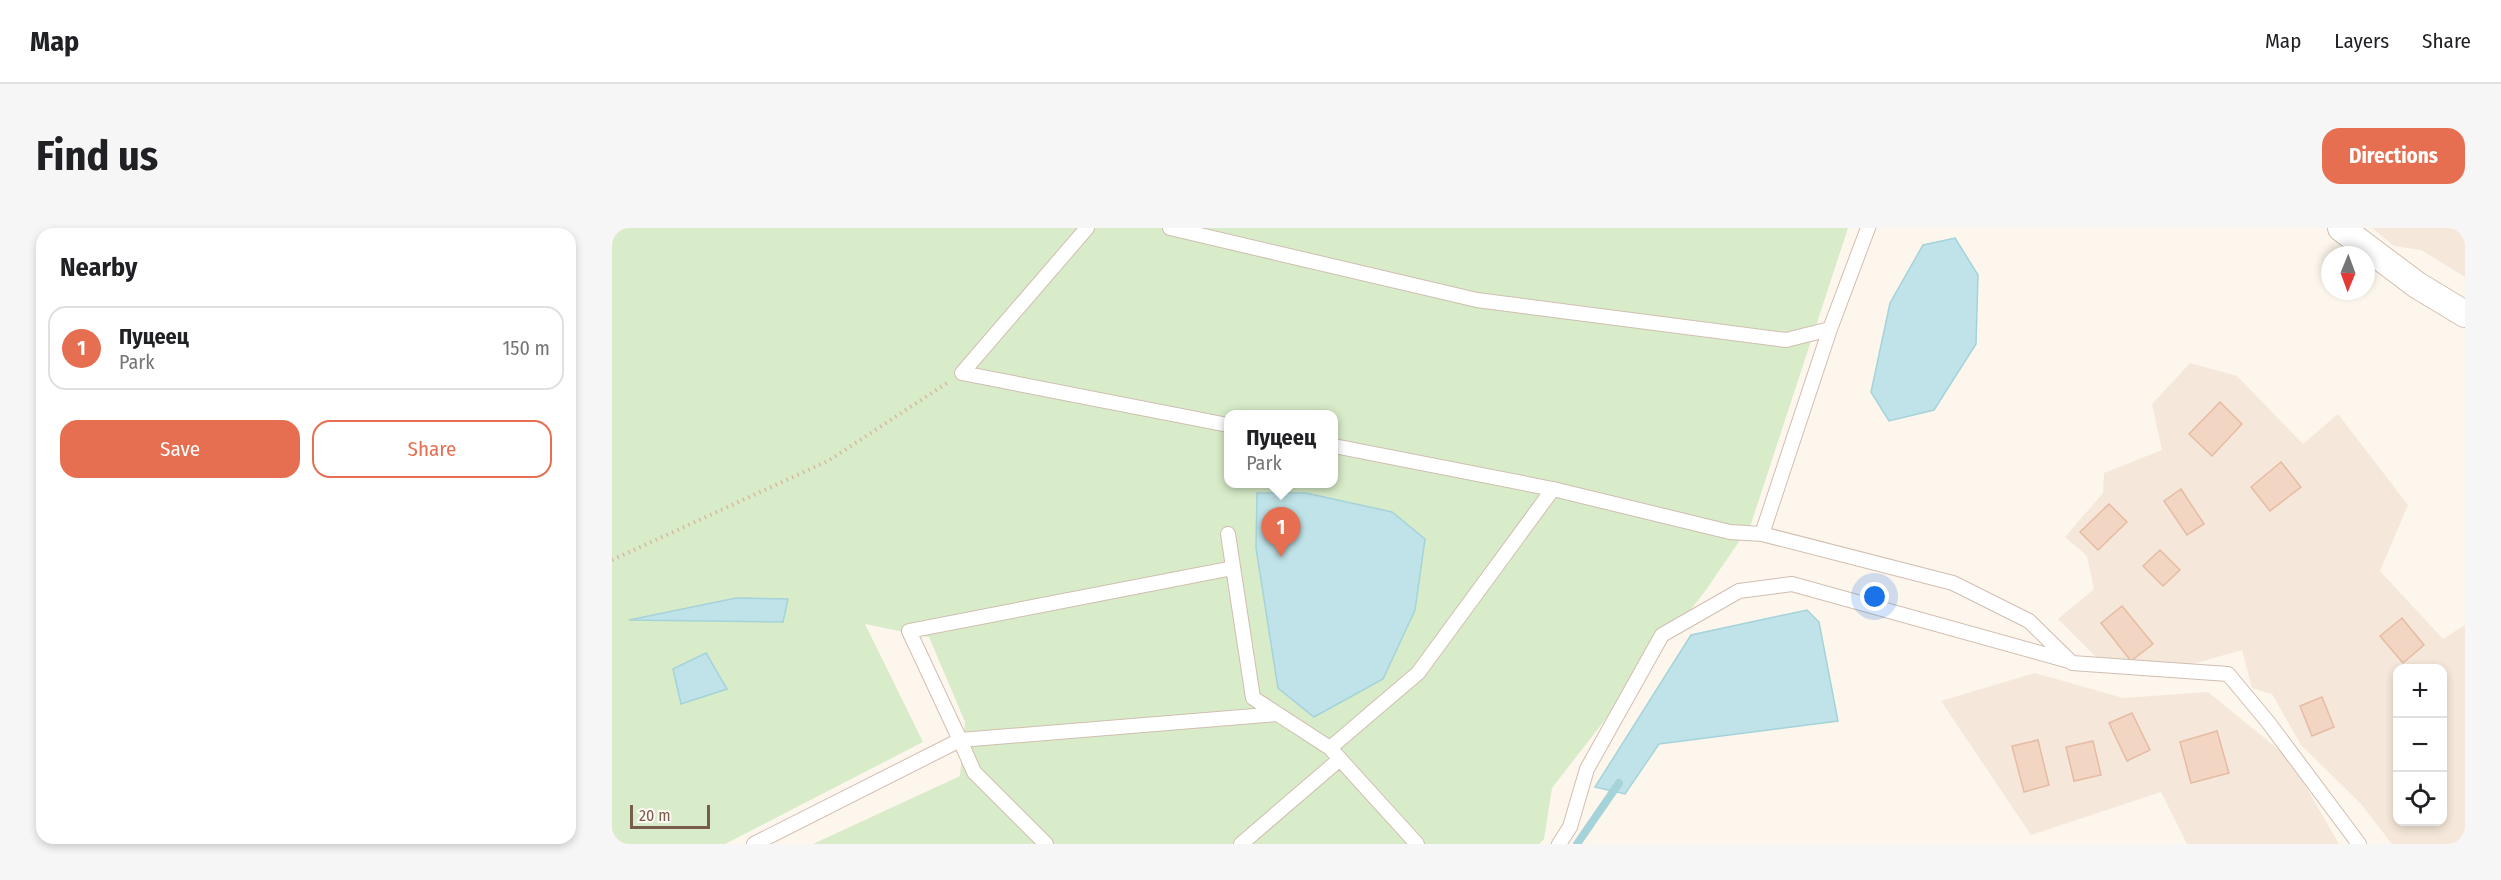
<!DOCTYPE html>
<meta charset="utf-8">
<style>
body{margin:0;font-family:"Fira Sans Condensed",sans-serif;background:#f6f6f6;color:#202124}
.controls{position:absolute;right:18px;bottom:18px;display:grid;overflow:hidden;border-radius:12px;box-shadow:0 3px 9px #0003}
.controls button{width:54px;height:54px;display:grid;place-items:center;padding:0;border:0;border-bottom:2px solid #e0e0e0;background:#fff;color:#202124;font:30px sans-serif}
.compass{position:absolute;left:1709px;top:18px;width:54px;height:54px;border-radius:50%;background:#fff;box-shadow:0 3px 9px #0003;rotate:181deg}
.scale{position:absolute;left:18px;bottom:15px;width:80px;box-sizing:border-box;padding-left:6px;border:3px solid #7a5c4d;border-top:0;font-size:16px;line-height:21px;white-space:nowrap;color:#7a5c4d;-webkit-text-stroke:4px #fffaf3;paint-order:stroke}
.you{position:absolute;left:1263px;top:369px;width:21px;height:21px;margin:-15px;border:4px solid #fff;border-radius:50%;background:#1a73e8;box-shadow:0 0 0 9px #1a73e833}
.badge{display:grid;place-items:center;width:39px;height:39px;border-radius:50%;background:#e76f51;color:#fff;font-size:20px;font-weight:700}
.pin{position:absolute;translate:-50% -50px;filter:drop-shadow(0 2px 3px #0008)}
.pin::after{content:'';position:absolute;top:32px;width:21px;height:18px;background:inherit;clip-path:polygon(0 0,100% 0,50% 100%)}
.popup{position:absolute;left:612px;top:182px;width:114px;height:78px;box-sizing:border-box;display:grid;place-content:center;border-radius:12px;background:#fff;filter:drop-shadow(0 2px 4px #0005);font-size:20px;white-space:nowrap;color:#757577}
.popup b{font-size:22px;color:#202124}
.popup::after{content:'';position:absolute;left:50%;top:100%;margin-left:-12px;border:12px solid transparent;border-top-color:#fff}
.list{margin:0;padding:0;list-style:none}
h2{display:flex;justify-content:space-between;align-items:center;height:78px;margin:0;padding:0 24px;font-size:26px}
h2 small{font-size:20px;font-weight:400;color:#757577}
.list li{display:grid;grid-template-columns:39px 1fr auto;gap:18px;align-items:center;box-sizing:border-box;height:84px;margin:0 12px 12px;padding:0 12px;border:2px solid #e0e0e0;border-radius:18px}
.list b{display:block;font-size:22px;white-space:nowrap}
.list p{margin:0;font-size:20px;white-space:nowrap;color:#757577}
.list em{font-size:20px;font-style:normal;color:#757577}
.actions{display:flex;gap:12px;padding:18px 24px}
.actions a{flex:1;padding:14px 0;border:2px solid #e76f51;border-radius:18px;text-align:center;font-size:21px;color:#e76f51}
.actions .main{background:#e76f51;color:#fff}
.icon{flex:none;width:33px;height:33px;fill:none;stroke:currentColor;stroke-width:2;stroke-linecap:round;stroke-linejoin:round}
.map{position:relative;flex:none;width:1853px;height:616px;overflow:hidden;border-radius:18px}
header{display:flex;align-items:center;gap:36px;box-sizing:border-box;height:84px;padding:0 30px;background:#fff;border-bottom:2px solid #e0e0e0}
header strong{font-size:28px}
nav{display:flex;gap:33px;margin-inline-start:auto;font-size:21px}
.intro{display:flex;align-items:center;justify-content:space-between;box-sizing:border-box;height:144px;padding:0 36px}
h1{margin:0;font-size:42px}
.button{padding:15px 27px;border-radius:18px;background:#e76f51;color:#fff;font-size:21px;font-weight:700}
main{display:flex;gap:36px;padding:0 36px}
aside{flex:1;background:#fff;border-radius:18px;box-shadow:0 3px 9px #0003}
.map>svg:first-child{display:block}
.residential{fill:#f5e8da;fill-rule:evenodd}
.green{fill:#d8ecc9;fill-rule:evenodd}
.water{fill:#bfe3e8;stroke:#a5d3da;stroke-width:1.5}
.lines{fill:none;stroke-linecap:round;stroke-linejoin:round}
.stream{stroke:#a5d3da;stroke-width:8}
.building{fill:#f3d5c3;stroke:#e6bba3;stroke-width:1.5}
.lane-casing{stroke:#d1beb0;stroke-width:16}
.street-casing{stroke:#d1beb0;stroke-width:28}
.path{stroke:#d9b8a5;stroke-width:4;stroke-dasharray:1.5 4.5;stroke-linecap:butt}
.lane{stroke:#fff;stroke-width:14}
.street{stroke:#fff;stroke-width:26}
</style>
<header>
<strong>Map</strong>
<nav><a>Map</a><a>Layers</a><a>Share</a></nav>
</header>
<div class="intro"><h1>Find us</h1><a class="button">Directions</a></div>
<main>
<aside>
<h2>Nearby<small></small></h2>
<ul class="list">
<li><span class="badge">1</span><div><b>Пуцеец</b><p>Park</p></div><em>150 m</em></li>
</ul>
<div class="actions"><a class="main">Save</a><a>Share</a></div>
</aside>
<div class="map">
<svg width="1853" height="616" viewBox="0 0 1853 616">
<rect width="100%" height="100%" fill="#fdf6ec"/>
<path class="residential" d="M1760,0H1853V49L1809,22L1782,18Z
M1578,135L1625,148L1691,216L1726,186L1796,277L1768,343L1831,411L1853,397V616H1780L1749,576L1689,517L1660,466L1640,460L1630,422L1552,444H1499L1446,391L1482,361L1475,328L1453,309L1491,265L1492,245L1550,222L1540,176ZM1786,440H1830V594H1786Z
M1423,445L1511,470L1596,464L1678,531L1727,616H1575L1549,564L1419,607L1329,473Z"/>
<path class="green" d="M0,0H1236L1139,296L1094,362L940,560L932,611L927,616H201L348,548L353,494L317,409L253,396L311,514L113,616H0ZM616,186H722V256H616Z"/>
<path class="water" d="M1343,10L1366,47L1364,116L1322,182L1277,193L1259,164L1278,75L1311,17Z
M645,265H694L780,284L813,311L803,382L771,451L702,489L666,460L644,320Z
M124,370L176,371L171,394L17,392Z
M1195,382L1207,394L1226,493L1047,516L1013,566L983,559L1079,407Z
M94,425L115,461L69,476L61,441Z"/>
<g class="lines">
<path class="stream" d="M965,616L1007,555"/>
</g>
<path class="building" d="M1608,174L1630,196L1600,228L1577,206Z
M1669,234L1689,259L1658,283L1639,259Z
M1569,261L1592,296L1575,307L1552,273Z
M1497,276L1515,294L1486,322L1468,304Z
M1548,322L1568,342L1551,358L1531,338Z
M1510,378L1541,416L1519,433L1489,395Z
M1790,390L1812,417L1791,435L1768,408Z
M1710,469L1722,499L1700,508L1688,478Z
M1520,485L1538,522L1515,533L1497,495Z
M1605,503L1617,545L1579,555L1568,514Z
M1426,512L1437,557L1412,564L1400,518Z
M1481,513L1489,547L1462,553L1454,519Z"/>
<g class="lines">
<defs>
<path id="lane" d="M475,0L350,145L616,197
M558,0L865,72L1174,112L1218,101
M722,218L941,261L1118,304L1150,306L1341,355L1417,393L1460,435L1616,446L1656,494L1747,616
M616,306L641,470L718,520
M1150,306L1218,101L1256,0
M621,340L297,403L348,512L665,486
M142,616L348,512L362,544L434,616
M629,616L728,531
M805,616L718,520L806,445L941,261
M947,616L958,599L975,541L1050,407L1127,363L1180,356L1457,433"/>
<path id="street" d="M1729,0L1805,57L1853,86"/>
</defs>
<use href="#lane" class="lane-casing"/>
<use href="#street" class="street-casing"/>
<path class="path" d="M0,332L216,233L335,155"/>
<use href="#lane" class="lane"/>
<use href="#street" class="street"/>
</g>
</svg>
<div class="controls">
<button>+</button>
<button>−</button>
<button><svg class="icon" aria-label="locate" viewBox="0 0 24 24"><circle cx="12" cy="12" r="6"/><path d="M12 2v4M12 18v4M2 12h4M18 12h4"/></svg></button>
</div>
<svg class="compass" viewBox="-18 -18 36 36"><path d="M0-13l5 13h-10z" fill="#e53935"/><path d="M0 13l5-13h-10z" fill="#757577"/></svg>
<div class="scale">20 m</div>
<div class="you"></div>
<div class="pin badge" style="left:669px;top:329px">1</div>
<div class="popup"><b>Пуцеец</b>Park</div>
</div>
</main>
